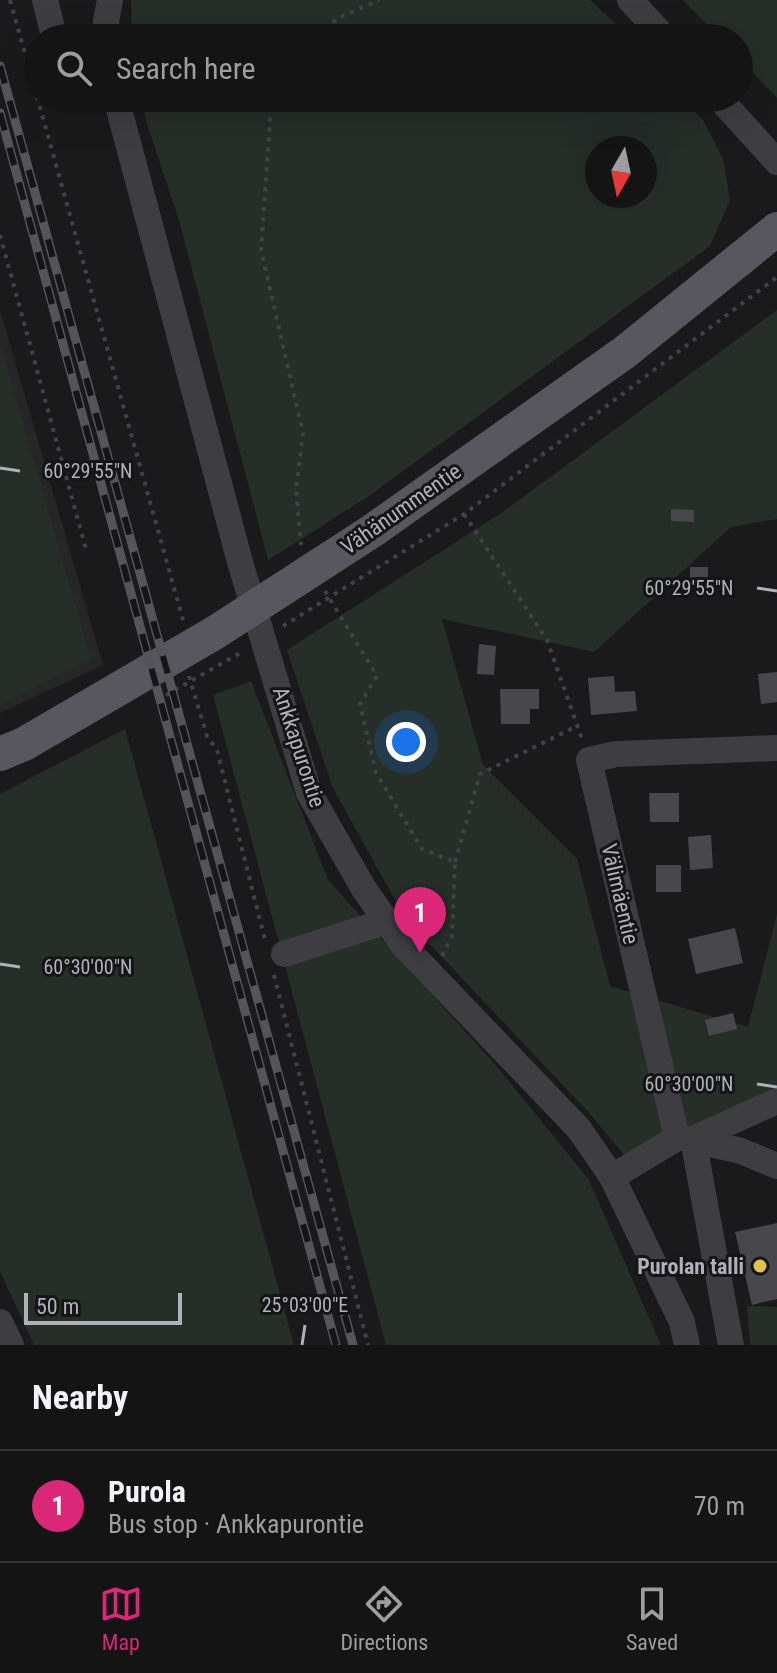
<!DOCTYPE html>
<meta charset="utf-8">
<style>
body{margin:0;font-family:"Roboto Condensed",sans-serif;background:#212122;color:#f1f3f6}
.compass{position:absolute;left:585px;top:136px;width:72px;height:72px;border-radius:50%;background:#141415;box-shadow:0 8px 32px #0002;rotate:189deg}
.scale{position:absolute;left:24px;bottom:20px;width:158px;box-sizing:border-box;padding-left:8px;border:4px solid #aeb0ba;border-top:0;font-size:22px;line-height:28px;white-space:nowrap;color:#aeb0ba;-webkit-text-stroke:6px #151517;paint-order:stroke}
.you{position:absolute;left:406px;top:742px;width:28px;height:28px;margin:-20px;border:6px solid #fff;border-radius:50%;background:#1a73e8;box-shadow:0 0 0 12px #1a73e833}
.badge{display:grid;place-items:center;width:52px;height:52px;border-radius:50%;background:#db2777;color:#fff;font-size:26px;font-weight:700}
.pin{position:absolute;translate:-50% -66px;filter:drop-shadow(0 2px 4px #0008)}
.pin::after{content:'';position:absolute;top:42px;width:28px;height:24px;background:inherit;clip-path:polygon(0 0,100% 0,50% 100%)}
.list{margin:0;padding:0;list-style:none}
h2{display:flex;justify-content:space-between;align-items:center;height:104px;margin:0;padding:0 32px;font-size:34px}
h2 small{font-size:26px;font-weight:400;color:#9d9ea0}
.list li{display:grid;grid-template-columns:52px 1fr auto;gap:24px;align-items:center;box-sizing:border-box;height:112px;padding:0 32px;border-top:2px solid #333334}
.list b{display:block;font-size:30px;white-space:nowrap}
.list p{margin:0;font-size:26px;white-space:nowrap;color:#9d9ea0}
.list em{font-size:26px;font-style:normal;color:#9d9ea0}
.icon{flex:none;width:44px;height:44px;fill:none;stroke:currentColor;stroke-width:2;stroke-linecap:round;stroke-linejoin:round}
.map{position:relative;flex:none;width:777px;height:1345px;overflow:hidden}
.search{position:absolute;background:#141415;box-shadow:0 8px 32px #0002;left:24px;right:24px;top:24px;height:88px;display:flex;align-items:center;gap:20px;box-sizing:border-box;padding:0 28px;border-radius:44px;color:#9d9ea0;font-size:30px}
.sheet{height:216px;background:#141415}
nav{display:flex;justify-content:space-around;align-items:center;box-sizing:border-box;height:112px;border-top:2px solid #333334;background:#141415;font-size:22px;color:#9d9ea0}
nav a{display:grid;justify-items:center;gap:4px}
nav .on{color:#db2777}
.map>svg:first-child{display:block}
.built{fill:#262629}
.green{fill:#262e28;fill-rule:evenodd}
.building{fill:#47474c}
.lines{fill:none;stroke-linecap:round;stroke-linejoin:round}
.path{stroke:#414247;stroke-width:4;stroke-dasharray:4 6;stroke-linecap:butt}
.minor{stroke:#3d3d42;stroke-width:26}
.major{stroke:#57585f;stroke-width:34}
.rail-casing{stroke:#54555b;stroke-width:9}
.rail{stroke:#151517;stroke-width:6;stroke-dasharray:18;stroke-linecap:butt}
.ticks{fill:none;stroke:#aeb0ba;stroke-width:3}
.poi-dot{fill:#e0c54d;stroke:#151517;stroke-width:3}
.labels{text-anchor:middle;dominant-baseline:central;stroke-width:6;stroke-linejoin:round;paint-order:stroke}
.street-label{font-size:22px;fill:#aeb0ba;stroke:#151517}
.poi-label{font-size:22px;font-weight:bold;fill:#aeb0ba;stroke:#151517;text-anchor:end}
.ticks-label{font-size:20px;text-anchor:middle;fill:#aeb0ba;stroke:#151517;stroke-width:6;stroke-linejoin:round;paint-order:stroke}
</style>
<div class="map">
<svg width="777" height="1345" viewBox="0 0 777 1345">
<rect width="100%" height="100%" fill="#1a1a1c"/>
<path class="built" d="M0,310L103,665L0,713Z"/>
<path class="green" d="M131,0H590L631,38H132Z
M683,0H777V98L739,58V38H720Z
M142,98H683L705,123L723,159L730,200L710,246L369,496L268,560L179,220L146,121ZM597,148H645V196H597Z
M777,310V519L731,527L594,652L442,619L483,765L577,859L610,986L748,1027L777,914V1091L625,1156L591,1115L405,918L333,788L287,650L503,512Z
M0,344L91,659L1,705L0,702Z
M251,681L328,880L500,1070L589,1180L661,1345H386L213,695Z
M125,729L294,1345H34L0,1271V794Z
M747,1306L777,1307V1345H750Z"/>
<path class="building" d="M671,509L694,510V522L671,521Z
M690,567H708V580L690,581Z
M479,644L496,646L494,675L477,674Z
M777,672V702L761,704L758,674Z
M614,676L615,692L635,691L637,711L591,715L588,678Z
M500,689H539V709H530V724H501Z
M649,793H679V822H650Z
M711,835L713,868L690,870L688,837Z
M656,865H681V892H656Z
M735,928L743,963L696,974L688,939Z
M733,1013L737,1029L709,1036L705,1020Z
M777,1223V1299L752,1305L735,1232Z"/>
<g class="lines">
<path class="path" d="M10,0L183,620
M307,38L343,16L379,0
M27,67L38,65
M274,98L271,106L261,250L303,433L296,490L301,545
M0,235L87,553
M464,514L547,640L582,739
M325,591L377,676L360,704L376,773L422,849L455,862L452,936L442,956
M283,626L464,514L777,277
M189,676L207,736L217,750L265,940
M166,695L242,652
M455,862L480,774L577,726
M274,975L368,1345"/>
<path class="minor" d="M45,0L53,32L57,38
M630,0L665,38
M108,38L106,21L110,0
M116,98L240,562L309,793L364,889L403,945L579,1129L612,1177L682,1322L687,1345
M719,98L777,162
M284,954L387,921
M689,1139L741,1151L777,1166
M612,1177L677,1138L589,760L616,754L777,748
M0,1322L11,1345
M731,1345L693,1139L777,1101"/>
<path class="major" d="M0,754L24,744L216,632L372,531L625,352L777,229"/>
<defs>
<path id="rail" d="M0,66L353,1345
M0,113L336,1345"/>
</defs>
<use href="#rail" class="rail-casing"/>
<use href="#rail" class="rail"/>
</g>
<path class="ticks" d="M0,468L20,471M757,588L777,591M0,964L20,967M757,1084L777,1087M302,1345L305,1325"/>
<circle class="poi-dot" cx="760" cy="1266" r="8"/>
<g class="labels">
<g class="street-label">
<text transform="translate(401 509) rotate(-35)">Vähänummentie</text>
<text transform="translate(299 747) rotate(72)">Ankkapurontie</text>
<text transform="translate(620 894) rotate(77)">Välimäentie</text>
</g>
<g class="poi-label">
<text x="744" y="1266">Purolan talli</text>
</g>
</g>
<g class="ticks-label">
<text x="88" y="478">60°29'55"N</text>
<text x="689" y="595">60°29'55"N</text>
<text x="88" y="974">60°30'00"N</text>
<text x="689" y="1091">60°30'00"N</text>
<text x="305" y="1312">25°03'00"E</text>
</g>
</svg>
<svg class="compass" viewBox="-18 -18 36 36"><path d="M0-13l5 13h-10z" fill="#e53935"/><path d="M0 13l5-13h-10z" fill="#9d9ea0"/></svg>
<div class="scale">50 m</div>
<div class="you"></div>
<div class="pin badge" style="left:420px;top:953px">1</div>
<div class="search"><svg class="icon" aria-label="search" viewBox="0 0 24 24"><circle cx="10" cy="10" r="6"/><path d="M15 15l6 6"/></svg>Search here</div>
</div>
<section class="sheet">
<h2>Nearby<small></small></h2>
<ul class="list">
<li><span class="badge">1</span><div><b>Purola</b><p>Bus stop · Ankkapurontie</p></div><em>70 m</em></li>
</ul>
</section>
<nav>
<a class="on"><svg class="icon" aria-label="map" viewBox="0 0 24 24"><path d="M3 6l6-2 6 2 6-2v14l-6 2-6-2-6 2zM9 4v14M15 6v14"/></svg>Map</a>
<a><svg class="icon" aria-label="directions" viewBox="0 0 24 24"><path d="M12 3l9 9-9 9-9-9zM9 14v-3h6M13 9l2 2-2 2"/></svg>Directions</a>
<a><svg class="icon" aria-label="saved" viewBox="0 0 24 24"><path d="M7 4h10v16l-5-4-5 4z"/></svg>Saved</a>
</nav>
